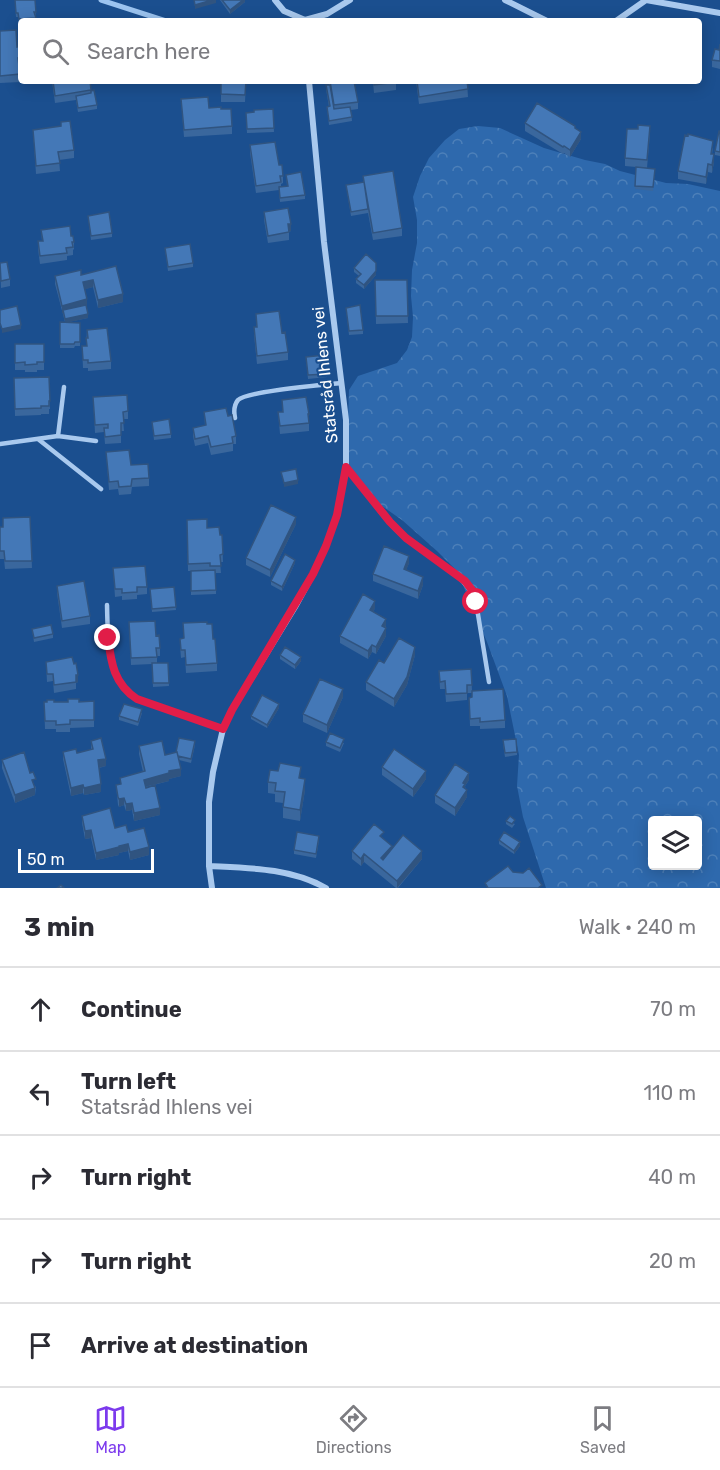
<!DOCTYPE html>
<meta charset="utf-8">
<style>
body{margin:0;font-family:Rubik,sans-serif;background:#f2f2f3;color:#2b2b33}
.controls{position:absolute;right:18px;bottom:18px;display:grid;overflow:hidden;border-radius:6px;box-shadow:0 3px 15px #0003}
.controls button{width:54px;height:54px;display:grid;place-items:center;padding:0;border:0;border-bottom:2px solid #e1e1e2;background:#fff;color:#2b2b33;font:30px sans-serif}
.scale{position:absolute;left:18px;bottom:15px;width:136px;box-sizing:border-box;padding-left:6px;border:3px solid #fff;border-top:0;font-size:16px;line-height:21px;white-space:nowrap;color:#fff;-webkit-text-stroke:4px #1b4f8f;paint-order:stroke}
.stop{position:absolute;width:18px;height:18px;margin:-14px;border:4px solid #e11d48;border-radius:50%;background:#fff}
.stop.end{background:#e11d48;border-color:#fff;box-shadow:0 2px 6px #0008}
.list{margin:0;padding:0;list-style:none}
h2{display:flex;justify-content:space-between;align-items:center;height:78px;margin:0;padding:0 24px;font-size:26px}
h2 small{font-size:20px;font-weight:400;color:#7c7c81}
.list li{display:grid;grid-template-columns:39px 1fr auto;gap:18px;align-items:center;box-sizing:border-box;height:84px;padding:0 24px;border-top:2px solid #e1e1e2}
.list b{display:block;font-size:22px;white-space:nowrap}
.list p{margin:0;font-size:20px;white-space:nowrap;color:#7c7c81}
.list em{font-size:20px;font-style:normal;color:#7c7c81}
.icon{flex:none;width:33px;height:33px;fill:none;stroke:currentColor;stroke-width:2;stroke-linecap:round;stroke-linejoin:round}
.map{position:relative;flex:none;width:720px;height:888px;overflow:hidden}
.search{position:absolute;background:#fff;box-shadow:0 3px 15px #0003;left:18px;right:18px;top:18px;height:66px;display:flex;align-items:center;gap:15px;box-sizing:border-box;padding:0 21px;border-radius:6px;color:#7c7c81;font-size:22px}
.sheet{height:498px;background:#fff}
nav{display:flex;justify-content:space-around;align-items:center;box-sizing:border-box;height:84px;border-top:2px solid #e1e1e2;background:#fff;font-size:16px;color:#7c7c81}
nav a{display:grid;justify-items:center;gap:3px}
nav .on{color:#7c3aed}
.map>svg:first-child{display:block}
.forest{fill:url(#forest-crowns);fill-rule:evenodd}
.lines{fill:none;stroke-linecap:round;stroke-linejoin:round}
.stream{stroke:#9cc4f0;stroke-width:5}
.lane{stroke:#a9c9ee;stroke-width:4.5}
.street{stroke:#a9c9ee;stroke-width:6}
.wall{fill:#3a679d}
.shaded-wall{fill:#305480}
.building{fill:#4478b7;stroke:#305480;stroke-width:1.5}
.route{stroke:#e11d48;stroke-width:8}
.labels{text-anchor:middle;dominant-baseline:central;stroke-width:4.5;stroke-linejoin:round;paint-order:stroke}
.street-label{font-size:16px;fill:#fff;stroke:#1b4f8f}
</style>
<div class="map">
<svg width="720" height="888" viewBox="0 0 720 888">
<defs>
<pattern id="forest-crowns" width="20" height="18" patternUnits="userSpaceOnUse" patternTransform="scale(1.5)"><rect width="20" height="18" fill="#2e69ad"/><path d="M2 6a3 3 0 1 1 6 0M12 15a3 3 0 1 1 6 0" fill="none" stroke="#4d80b9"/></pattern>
</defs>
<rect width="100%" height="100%" fill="#1b4f8f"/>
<path class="forest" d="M478,126L500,128L544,148L585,160L605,164L620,171L666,183L688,184L720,191V888H546L523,817L517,786L519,755L507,696L487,642L457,571L437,551L402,520L382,506L365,491L350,474L347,455L349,390L358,376L397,363L407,350L412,337L413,317L411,296L412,270L417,243V220L413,197L420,176L429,158L445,140L459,129ZM652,820H698V866H652Z"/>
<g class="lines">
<path class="stream" d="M101,0L166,21"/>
<path class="lane" d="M235,418C234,413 234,405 238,400C247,391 324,385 341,383
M58,436L96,441
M38,439L101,489
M0,444L58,436L64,387
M346,467C365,490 382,518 405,538C430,559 463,570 476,602L489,682
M107,605C108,638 106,679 137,699L223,729"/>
<path class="street" d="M275,0L284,11L305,20
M505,0L547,21
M305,20L327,14L350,0
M616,21L646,0L720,13
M209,866C249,868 290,868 326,888
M212,888L209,866V802L213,772L223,729L232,710L295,607L313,574L326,546L337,515L346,467V420L324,242L309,81"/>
</g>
<path class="wall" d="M15,0H35L36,21H21V23H19L18,17H16Z
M220,0H245V2L230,14Z
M0,31L17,47L21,46V66H19L20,82L0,83Z
M720,44V69L712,67V60L719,50Z
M52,81H90L91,91L97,105V109L78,112L76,100L55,103Z
M210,81H246L245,102H221V84L210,83Z
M329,81H354L358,102V109L351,110L352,121L329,125L327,107H329L326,89V85H329Z
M368,81H396V90L374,93L373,83H369Z
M416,81H467L468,97L419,104Z
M181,99L209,108L221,109L232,126V134L184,137Z
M273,109L274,132L247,133L246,113Z
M525,123L575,128L581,139L570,157L564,153L563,154L525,131Z
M33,130L74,150V158L59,160L60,171L36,174Z
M720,131V156L715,155V151Z
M650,133L647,168L625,166V158Z
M250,145L279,165L283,176V183L281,184V187L287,186L286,175L305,195V199L280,202L279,190L256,193L250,153Z
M713,148L712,154L714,162L712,173L708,172L706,184L678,179V171Z
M636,167L655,169L653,191L635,189Z
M363,176L402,228V236L373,240L368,213L351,216L346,185L363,182Z
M264,212L291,231L289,232V240L268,243L264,220Z
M88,216L112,233V237L91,240Z
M41,230L71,236L74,242V249L73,250V255L67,256V260L40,264L38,249V241H42Z
M165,248L193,263V267L168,271Z
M0,263L10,279V286L1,288Z
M116,266L123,302L98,308L93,287L85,289L88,318L68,322L80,323V346H75L74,348H60V322H65L55,284V276L81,275Z
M354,268L376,275L364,289L356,283V279L359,276L354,272Z
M375,280H407L408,323L376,324Z
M346,308L363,330V334L349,335Z
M256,314L282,333L288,352V360L257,364L254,335V327H256Z
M87,330L111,361V369L88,371V368H83L82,346H86Z
M15,344H44V370H37V372H25V370H15Z
M306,357L327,374V377L308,379Z
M49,377L50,409H49V414H41V415L15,416L14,378Z
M93,397L128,411V419H123L124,431H121V443L105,444L104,432L95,433Z
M282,400L309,414V431L280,434L278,412H282Z
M204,412L228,416L236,436V444H233V451L211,455L208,443L195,446L193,436V428L205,426Z
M152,422L171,434V438L154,440Z
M106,452L131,465L149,478V486L132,487L131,494L119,495L118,489L109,490Z
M30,517L32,568L5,569L4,559H0V527H3Z
M187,520L207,528L220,535H222L223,562H220L221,573H216V594L191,595V571H188Z
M296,524L270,577L246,565V558Z
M295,563L282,591L271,585V581Z
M409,563L406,570L423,585L418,599L373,581V574Z
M113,568L147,587V594L137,595V599L122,600V596L115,597Z
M57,586L90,616V624L62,628L57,593Z
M174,587L176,610L152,612L150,589Z
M375,608L373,612L386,626V636L376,654L372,652L368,659L340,643V636Z
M129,622L156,636L160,648V656H157V663H168L169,686L153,687L152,664L131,665Z
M183,623L207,624L213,639L217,663V671L186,673L185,657L181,658L180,646V639H184Z
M32,629L53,634V638L34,642Z
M280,655L301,661L295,669L280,659Z
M415,655L407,685L394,707L366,690V682L384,663Z
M46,662L78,682L76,683V689L54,693L53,681L47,682Z
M471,669L472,691L505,720V728L480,729V726H470L469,698L472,697V693H467V700L446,702L445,689H440L439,671Z
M343,697L327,733L303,722V714Z
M94,701V727L70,728V732H56V729H45L44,702Z
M279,708L267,728L251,719V716Z
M142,713L138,726L119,720V716Z
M91,741L106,766L99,768L101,792L84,795L83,793L71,796L63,759V752L77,753L91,750Z
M326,742L344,743L340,752L326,746Z
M503,744L517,752V755L505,757Z
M195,745L191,763L179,760L181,776L169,779V781L146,787L160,815L134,821L132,810L126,811L124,805L119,807L118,805L116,785L120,784V778L143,772L139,754V746L165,755L176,752Z
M2,760L36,787L35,795L15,803L2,768Z
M382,767L426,779L413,797L382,775Z
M301,778L305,790L300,821L283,818V803L275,802V794L268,793V782Z
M469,780L465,786L467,797L455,816L435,803V795Z
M82,816L115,828L128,832L149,855L130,860L128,851L119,853V855L96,860L91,838L85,839L82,823Z
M506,821L515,824L512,828L506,824Z
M384,839L392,849L422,859L398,888H396L364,862L361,866L352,859V851Z
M319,840L316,858L294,854V850Z
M499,840L520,846L514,854L499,844Z"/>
<path class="shaded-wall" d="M212,0H216V3L195,9V5Z
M243,0H245V2L230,14V10Z
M581,132V139L570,157V150Z
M714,154V162L712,173V165Z
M708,164V172L706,184V177Z
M288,224H291V231L288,232Z
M376,271V275L364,289V285Z
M93,280V287L83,290V282Z
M123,294V302L98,308V300Z
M87,299V307L64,313L63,310V313H62V306Z
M88,314V318L65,323V319Z
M21,325V329L2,333V329Z
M298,480V484L284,487V483Z
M296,517V524L270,577V570Z
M409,556V563L404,577V569Z
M295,560V563L282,591V587Z
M423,577V585L418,599V591Z
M375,601V608L370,618V610Z
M386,619V626L382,634V626Z
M386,628V636L376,654V647Z
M372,645V652L368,659V651Z
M415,647V655L407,685L394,707V699Z
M301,657V661L295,669V665Z
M76,675H78V682L76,683Z
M343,689V697L327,733V725Z
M279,704V708L267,728V725Z
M106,759V766L98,768V760Z
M181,769V776L169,779V781L144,787V780L169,771Z
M426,771V779L413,797V789Z
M469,773V780L465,786V792L463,783Z
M305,779V790L300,821V810Z
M101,784V792L84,795V788Z
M83,785V793L71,796V788Z
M35,788V795L15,803V795Z
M467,790V797L455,816V808Z
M124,798V805L119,807V799Z
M132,803V810L126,811V804Z
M160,808V815L134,821V813Z
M91,830V838L85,839V831Z
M520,842V846L514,854V851Z
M128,844V851L119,853V855L96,860V853Z
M392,846V853L381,866V858Z
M149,847V855L130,860V852Z
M422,851V859L397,888V881Z
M364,854V862L361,866V859Z"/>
<path class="building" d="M15,0H35L36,12H34L36,18L19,19L18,13H16Z
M194,0H212L195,5Z
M222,0H243L230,10Z
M16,30L17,47L21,46V58H18L20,74L0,76V31Z
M720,44V61L712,60L715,49L719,50Z
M53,81H90L91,90L55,96Z
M221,81H246L245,95L221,94Z
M330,81H354L358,102L334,105Z
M374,81H396V82L374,85Z
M417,81H467L468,89L419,97Z
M326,85H330L334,109L350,107L352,117L329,121L327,107L330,106Z
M94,90L97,105L78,108L76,96L91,93V91Z
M208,97L209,108L221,107V109H231L232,126L184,130L181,99Z
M537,103L575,126V128L581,132L570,150L564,146L563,147L525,123Z
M273,109L274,128L247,129L246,113L254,112V110Z
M70,121L74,150L58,152L60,163L36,166L33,130L61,126V122Z
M638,125L650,126L647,160L625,158L627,129H638Z
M719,131H720V152L715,151Z
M688,134L713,141L711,154H714L712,165L708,164L706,177L678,171L685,135L688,136Z
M275,142L279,165H282L283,176H280L281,182L256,186L250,145Z
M636,167L655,169L653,187L635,186Z
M393,171L402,228L373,233L363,176Z
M301,172L305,195L280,198L279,187L288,186L286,175Z
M364,182L368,209L351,212L346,185Z
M288,208L291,224H288L289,232L268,236L264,212Z
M109,212L112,233L91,236L88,216Z
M70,226L71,236H73L74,242H72L73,247L66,248L67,253L40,256L38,241H43L41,230Z
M190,244L193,263L168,267L165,248Z
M366,254L376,263V271L364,285L356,279L361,274L354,268Z
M7,262L10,279L1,281L0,263Z
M116,266L123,294L98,300L93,280L83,282L87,299L62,306L55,276L81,270V275Z
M375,280H407L408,316H376Z
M86,305L88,314L65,319L63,310Z
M360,305L363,330L349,331L346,308Z
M17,306L21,325L2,329L0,323V310Z
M279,311L282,333L285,332L288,352L257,356L254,327H257L256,314Z
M60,322L80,323V342H75L74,344H60Z
M107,328L111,361L88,363V360H83L82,346H87L86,338H88L87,330Z
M15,344H44V362H37V364L25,365V362L15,363Z
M325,355L327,374L308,375L306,357Z
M49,377L50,401H49V406H41V408L15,409L14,378Z
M127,395L128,411L123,412L124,423H121V435L105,437L104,428H108V424L95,425L93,397Z
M306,397L309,414H308L309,423L280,426L278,412H283L282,400Z
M226,408L228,416L232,415L236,436L232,437L233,443L211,447L208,436L195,439L193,428L206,425L204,412Z
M169,419L171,434L154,436L152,422Z
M129,450L131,465L148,464L149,478L132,479L131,486L119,487L118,481L109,482L106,452Z
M296,469L298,480L284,483L281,472Z
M271,505L296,517L270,570L246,558Z
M30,517L32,561H5L4,551H0V527H3V518Z
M207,519V528L219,527L220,535H222L223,554L220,555L221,566H210V563L188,564L187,520Z
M384,546L409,556L404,569L423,577L418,591L373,574Z
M285,554L295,560L282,587L271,581Z
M145,566L147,587H137V592L122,593V589H115L113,568Z
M215,570L216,590L191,591V571Z
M84,581L90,616L62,621L57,586Z
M174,587L176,607L152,609L150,589Z
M363,594L375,601L370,610L386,619L382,626L386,628L376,647L372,645L368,651L340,636Z
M155,621L156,636L159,635L160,648H156L157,657L131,658L129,622Z
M207,622V624H212L213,639H215L217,663L186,665L185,650H181L180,639L184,638L183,623Z
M51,625L53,634L34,638L32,629Z
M399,638L415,647L407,677L394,699L366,682L379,660L384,663Z
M285,647L301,657L295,665L280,655Z
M72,657L74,664L76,663L78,675H76V682L54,685L53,674H47L46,662Z
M152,663H168L169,683H153Z
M471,669L472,685H467V693L446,694L445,681L440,682L439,671Z
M320,679L343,689L327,725L303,714Z
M503,689L505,720L480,722V718L470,719L469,698L472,697V691Z
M262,695L279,704L267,725L251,716Z
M68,699H79V702L94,701V720H70V724L56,725V721H45L44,702H47V700H54V702H68Z
M124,704L142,709L138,722L119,716Z
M330,733L344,739L340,748L326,742Z
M101,738L106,759L98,760L101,784L84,788L83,785L71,788L63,752L76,749L77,753L93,749L91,741Z
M179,738L195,741L191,759L178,756L177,752H176Z
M516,739L517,752L505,753L503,740Z
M162,741L165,755L177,752L181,769L169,771V773L144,780L146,788L155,785L160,808L134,813L132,803L126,804L124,798L119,799L118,797L116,785L121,784L120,778L145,771L139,746Z
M394,749L426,771L413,789L382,767Z
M24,752L30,773L33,772L36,779L32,780L35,788L15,795L2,760Z
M280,763L301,767L299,778L305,779L300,810L283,807L285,792L275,791L276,783L268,782L270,770L278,771Z
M455,764L469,773L463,783L465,784L463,787L467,790L455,808L435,795Z
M110,808L115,828L126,825L128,832L144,828L149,847L130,852L128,844L119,846V847L96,853L91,830L85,831L82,816Z
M510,816L515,820L512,824L506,821Z
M374,824L384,832L380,836L392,846L381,858L383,860L403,835L422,851L397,881L364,854L361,859L352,851Z
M297,832L319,836L316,854L294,850Z
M504,832L520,842L514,851L499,840Z
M508,866L513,872L523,873L529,868L542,885L538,888H488L485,883Z
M61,885L64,888H57Z"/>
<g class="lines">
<path class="route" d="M108,638C111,663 114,684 137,699L223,729L232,710L313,574L326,546L337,515L346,467L390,522L406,538L465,581L472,590L476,602"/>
</g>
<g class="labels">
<g class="street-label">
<text transform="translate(325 375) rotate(-96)">Statsråd Ihlens vei</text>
</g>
</g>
</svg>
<div class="controls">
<button><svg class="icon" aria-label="layers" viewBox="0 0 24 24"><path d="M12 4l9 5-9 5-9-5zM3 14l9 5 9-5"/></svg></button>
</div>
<div class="scale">50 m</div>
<div class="stop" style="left:476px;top:602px"></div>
<div class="stop end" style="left:108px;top:638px"></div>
<div class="search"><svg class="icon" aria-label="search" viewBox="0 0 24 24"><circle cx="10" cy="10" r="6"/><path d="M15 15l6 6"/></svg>Search here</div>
</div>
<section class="sheet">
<h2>3 min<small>Walk · 240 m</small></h2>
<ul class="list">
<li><svg class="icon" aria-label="ahead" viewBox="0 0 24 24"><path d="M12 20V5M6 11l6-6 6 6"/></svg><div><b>Continue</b></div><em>70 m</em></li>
<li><svg class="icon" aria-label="left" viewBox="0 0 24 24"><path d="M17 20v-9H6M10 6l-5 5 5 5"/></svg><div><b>Turn left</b><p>Statsråd Ihlens vei</p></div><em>110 m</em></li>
<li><svg class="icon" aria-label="right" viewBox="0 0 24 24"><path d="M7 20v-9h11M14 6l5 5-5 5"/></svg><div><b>Turn right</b></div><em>40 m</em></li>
<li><svg class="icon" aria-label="right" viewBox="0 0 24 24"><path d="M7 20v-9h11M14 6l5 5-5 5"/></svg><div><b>Turn right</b></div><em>20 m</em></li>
<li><svg class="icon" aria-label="arrive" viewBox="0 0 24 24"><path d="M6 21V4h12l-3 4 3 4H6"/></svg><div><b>Arrive at destination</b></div></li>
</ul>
</section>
<nav>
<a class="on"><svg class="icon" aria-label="map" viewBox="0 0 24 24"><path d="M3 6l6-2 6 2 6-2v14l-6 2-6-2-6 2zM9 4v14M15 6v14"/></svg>Map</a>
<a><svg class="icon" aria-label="directions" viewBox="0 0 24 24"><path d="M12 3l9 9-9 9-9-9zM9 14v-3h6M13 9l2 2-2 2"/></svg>Directions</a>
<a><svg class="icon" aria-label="saved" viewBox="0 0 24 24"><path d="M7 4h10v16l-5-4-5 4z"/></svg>Saved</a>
</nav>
